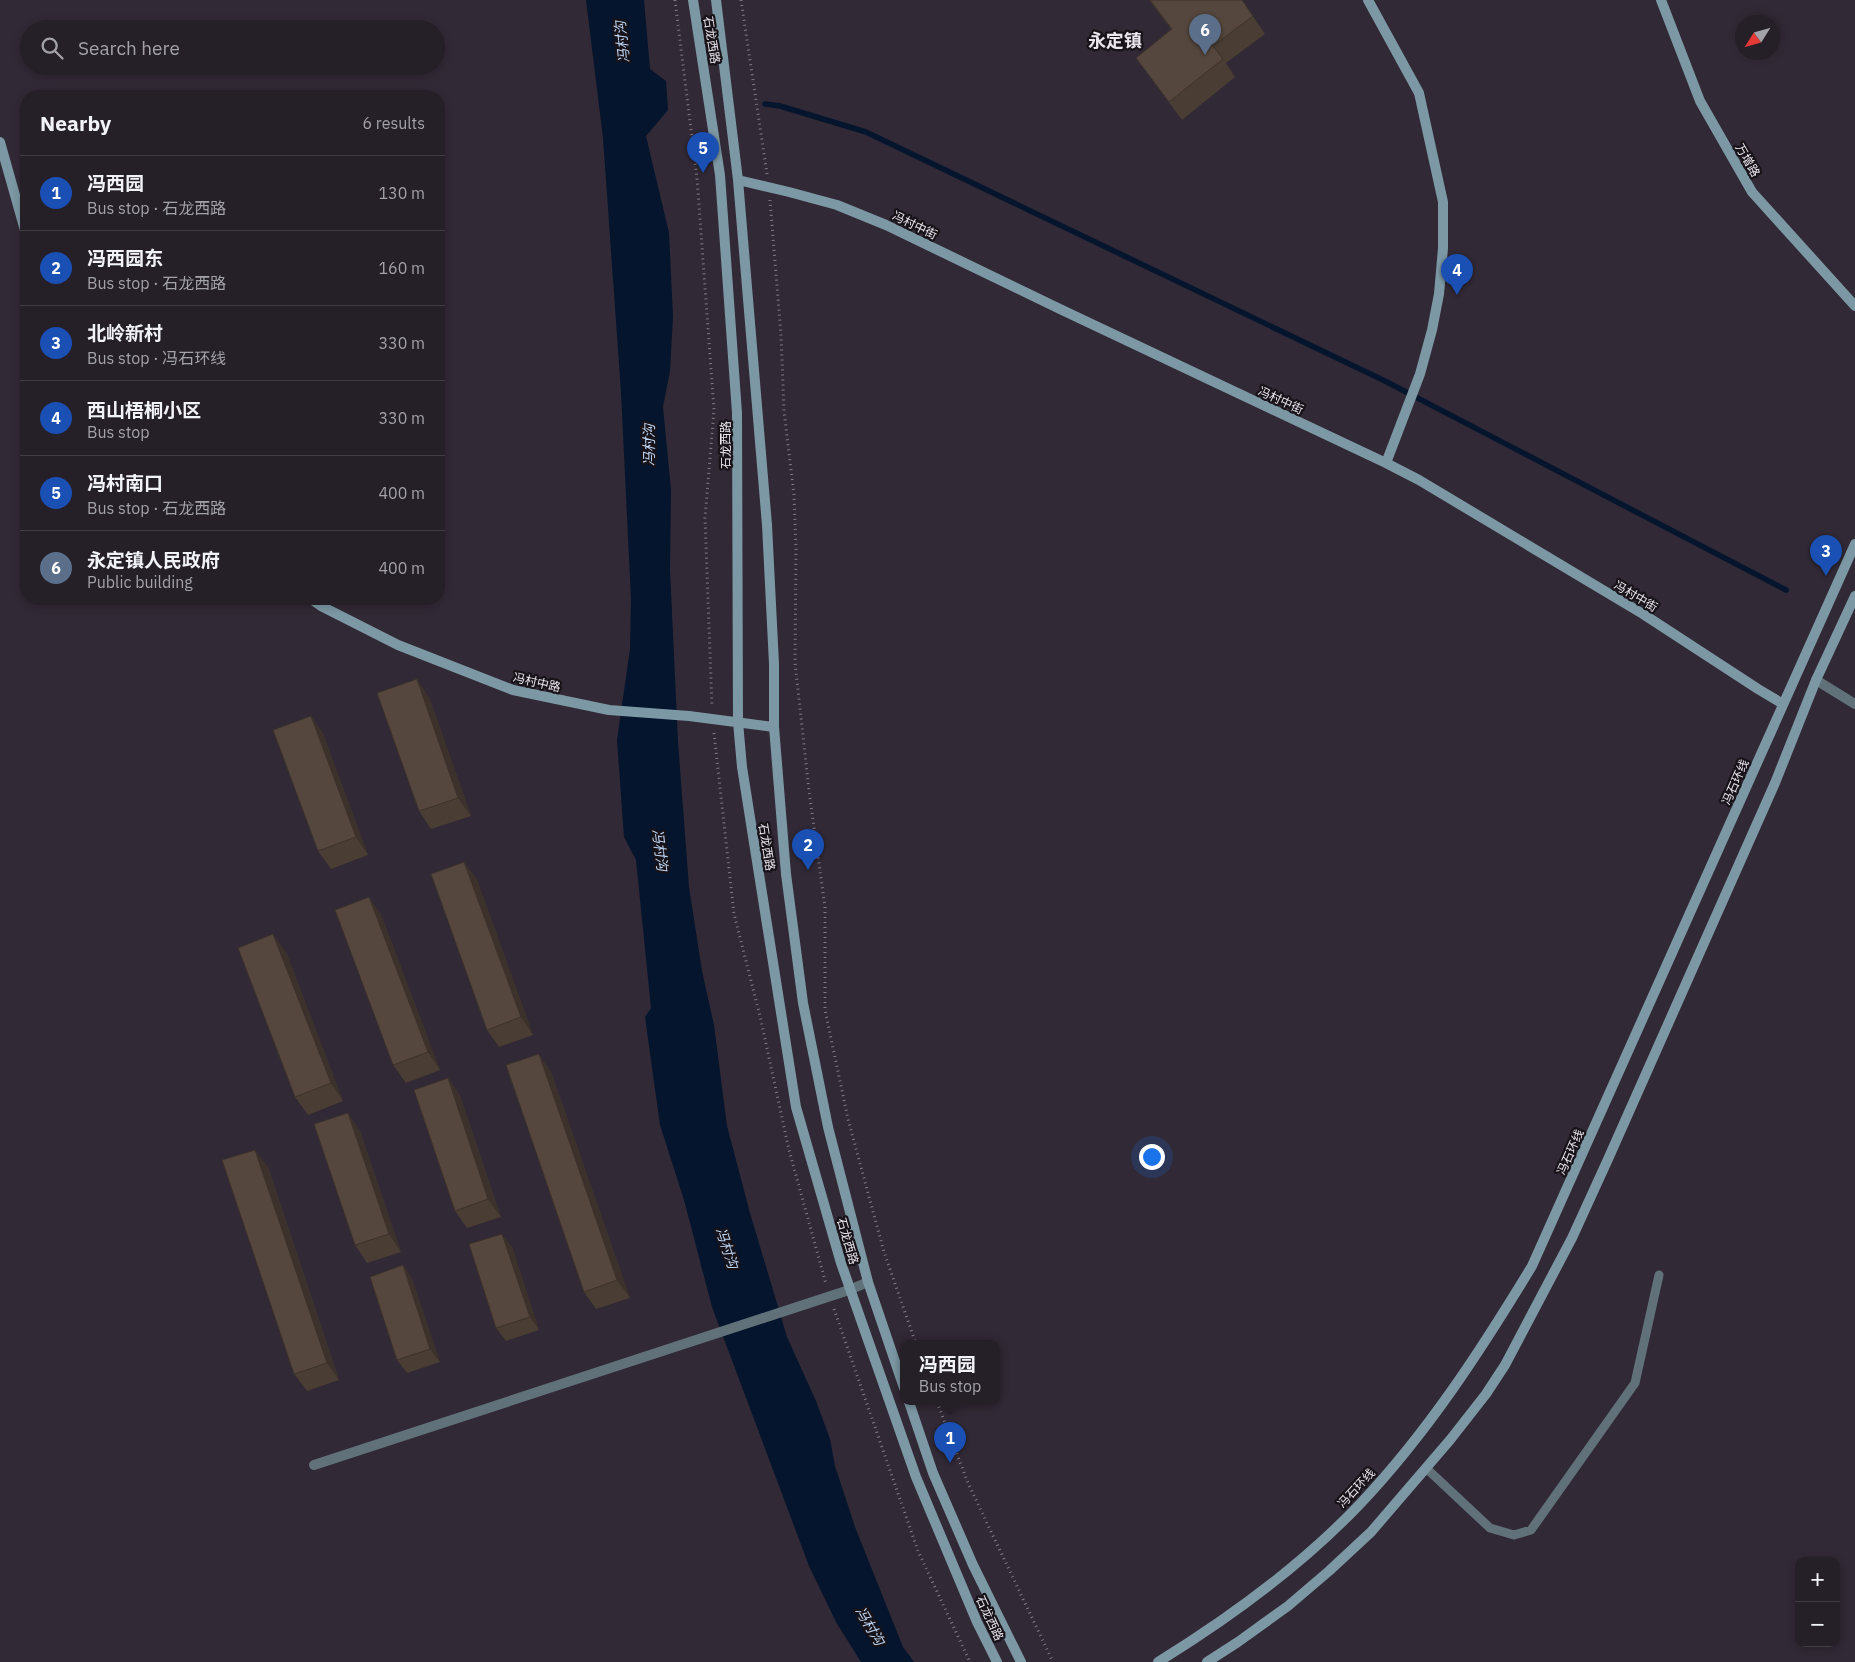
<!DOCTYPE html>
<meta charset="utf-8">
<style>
body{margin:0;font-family:"IBM Plex Sans","Noto Sans SC",sans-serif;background:#2d2730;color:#f1f3f6}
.controls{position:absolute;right:15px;bottom:15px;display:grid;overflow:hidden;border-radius:10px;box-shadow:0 2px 8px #0003}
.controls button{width:45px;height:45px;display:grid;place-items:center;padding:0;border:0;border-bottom:1px solid #423d45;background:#251f28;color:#f1f3f6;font:25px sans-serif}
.compass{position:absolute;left:1735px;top:15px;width:45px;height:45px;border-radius:50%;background:#251f28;box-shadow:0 2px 8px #0003;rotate:233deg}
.you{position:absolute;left:1151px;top:1156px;width:18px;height:18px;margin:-12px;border:4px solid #fff;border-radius:50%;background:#1a73e8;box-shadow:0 0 0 8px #1a73e833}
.badge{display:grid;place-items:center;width:32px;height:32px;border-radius:50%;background:#0b8043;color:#fff;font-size:16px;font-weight:700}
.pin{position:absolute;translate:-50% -41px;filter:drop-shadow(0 1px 2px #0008)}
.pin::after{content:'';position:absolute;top:26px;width:18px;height:15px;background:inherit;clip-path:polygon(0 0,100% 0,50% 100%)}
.popup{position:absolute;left:900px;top:1340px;width:100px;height:65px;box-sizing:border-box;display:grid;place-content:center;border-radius:10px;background:#251f28;filter:drop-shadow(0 1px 4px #0005);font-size:16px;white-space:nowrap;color:#a3a2a8}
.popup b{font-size:19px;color:#f1f3f6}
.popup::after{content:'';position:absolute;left:50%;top:100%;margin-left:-10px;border:10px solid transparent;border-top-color:#251f28}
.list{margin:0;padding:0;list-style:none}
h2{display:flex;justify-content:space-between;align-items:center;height:65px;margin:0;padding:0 20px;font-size:21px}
h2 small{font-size:16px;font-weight:400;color:#a3a2a8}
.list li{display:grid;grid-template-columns:32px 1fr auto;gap:15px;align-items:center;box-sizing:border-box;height:75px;padding:0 20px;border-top:1px solid #423d45}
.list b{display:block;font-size:19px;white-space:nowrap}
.list p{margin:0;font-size:16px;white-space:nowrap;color:#a3a2a8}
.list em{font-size:16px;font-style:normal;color:#a3a2a8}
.icon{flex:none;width:28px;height:28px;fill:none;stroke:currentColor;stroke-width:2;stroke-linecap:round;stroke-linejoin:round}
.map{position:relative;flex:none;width:1855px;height:1662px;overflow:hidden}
.search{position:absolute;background:#251f28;box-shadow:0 2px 8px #0003;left:20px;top:20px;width:425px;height:55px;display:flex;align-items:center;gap:12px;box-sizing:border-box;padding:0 18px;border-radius:28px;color:#a3a2a8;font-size:19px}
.panel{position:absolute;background:#251f28;box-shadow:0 2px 8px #0003;left:20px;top:90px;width:425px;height:515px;border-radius:20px}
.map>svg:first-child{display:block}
.water{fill:#04152d}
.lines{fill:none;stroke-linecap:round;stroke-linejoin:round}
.stream{stroke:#04152d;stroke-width:5.5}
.path{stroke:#827b86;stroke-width:3;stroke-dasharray:1 4;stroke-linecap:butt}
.lane{stroke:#607179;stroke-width:9}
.street{stroke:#607179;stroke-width:10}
.secondary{stroke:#7c98a4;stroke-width:10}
.wall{fill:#493d34}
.shaded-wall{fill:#3c322b}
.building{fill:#55473d;stroke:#3c322b}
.labels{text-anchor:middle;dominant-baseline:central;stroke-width:4.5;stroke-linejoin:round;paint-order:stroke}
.street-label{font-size:12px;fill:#ebe6ee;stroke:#171319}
.water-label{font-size:14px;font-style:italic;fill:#bed6f5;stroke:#171319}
.district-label{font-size:18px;font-weight:bold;fill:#ebe6ee;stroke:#171319}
</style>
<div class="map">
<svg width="1855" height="1662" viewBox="0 0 1855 1662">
<rect width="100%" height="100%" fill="#312935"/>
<path class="water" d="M586,0H644L650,69L666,81L668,110L646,136L669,233L673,316L670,371L663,407L671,490L670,570L678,742L689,887L702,971L714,1025L727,1126L750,1213L787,1337L816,1401L830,1439L835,1466L855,1527L903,1647L914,1662H861L836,1622L809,1566L712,1307L684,1200L660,1125L645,1017L651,1008L636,860L624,837L617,740L630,649L631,599L621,392L603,138Z"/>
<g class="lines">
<path class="stream" d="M765,104L780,106L866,132L1385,381L1786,590"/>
<path class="path" d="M675,0L697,178L714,410L705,518L712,707
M741,0L767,174
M770,200L781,335L784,411L794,495L796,549L795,662L809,791L825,907V1010L848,1119L884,1252L916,1344
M714,733L734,914L760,1016L789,1150L826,1284
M834,1309L918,1551L970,1662
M937,1402L968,1483L1053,1662"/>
<path class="lane" d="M1426,1468L1490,1528L1514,1535L1531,1530L1635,1383L1659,1275"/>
<path class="street" d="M1816,680L1855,704
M314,1465L849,1290L868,1282"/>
<path class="secondary" d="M693,0L720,175L737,413L738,722L742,767L796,1107L841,1263L916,1477L977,1622L997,1662
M716,0L738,180L767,525L774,664V727L786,874L803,1003L828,1127L868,1282L904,1388
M1368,0L1419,93L1443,202V248L1439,294L1432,330L1420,374L1386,463
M1661,0L1700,101L1752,192L1855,306
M0,142L26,234
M738,180L789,192L837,205L886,225L1062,310L1386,463L1419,480L1643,614L1758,689L1783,704
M311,599L321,606L398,645L513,690L609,710L689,716L774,727
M909,1402L933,1473L973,1565L1021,1662
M1158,1662C1231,1617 1301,1566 1360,1504C1428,1432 1481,1350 1532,1266L1855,544
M1207,1662L1238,1642L1288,1606L1329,1571L1371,1532L1450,1440L1486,1394L1505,1365L1572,1238L1609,1157L1775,783L1816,680L1855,596"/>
</g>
<path class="wall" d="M1149,0H1242L1265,34L1226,63L1235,77L1182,120L1136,58L1171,29Z
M429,697L471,816L431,829L419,811Z
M311,716L323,734L368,855L331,869L318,851Z
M464,862L477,880L533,1035L499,1047L487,1030Z
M369,897L381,915L440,1070L406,1083L393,1065Z
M286,952L343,1101L308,1115L295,1097Z
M551,1072L630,1298L596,1309L584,1292Z
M448,1078L460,1096L501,1217L467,1228L455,1211Z
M360,1131L401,1252L367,1263L355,1245Z
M268,1167L339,1380L307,1391L294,1374Z
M512,1247L539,1330L506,1341L496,1328Z
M403,1265L412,1279L440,1362L407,1373L397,1360Z"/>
<path class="shaded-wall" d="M417,679L429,697L471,816L458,798Z
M311,716L323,734L368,855L356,837Z
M464,862L477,880L533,1035L521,1017Z
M369,897L381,915L440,1070L428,1052Z
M273,934L286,952L343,1101L331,1083Z
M539,1054L551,1072L630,1298L617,1280Z
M448,1078L460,1096L501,1217L488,1199Z
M348,1113L360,1131L401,1252L389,1234Z
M255,1150L268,1167L339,1380L327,1363Z
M502,1234L512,1247L539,1330L530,1317Z
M403,1265L412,1279L440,1362L430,1349Z"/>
<path class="building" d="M1150,0H1242L1253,16L1213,46L1223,59L1169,102L1136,58L1172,29Z
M417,679L458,798L419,811L377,693Z
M311,716L356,837L318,851L273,730Z
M464,862L521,1017L487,1030L431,874Z
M369,897L428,1052L393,1065L335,910Z
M273,934L331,1083L295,1097L238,948Z
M539,1054L617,1280L584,1292L506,1065Z
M448,1078L488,1199L455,1211L414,1090Z
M348,1113L389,1234L355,1245L314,1124Z
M255,1150L327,1363L294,1374L222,1160Z
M502,1234L530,1317L496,1328L469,1244Z
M403,1265L430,1349L397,1360L370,1277Z"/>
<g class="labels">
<g class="street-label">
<text transform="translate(712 40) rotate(81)">石龙西路</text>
<text transform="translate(1748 160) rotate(60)">万增路</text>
<text transform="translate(915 225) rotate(26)">冯村中街</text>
<text transform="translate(1281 400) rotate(25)">冯村中街</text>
<text transform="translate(725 445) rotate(-90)">石龙西路</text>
<text transform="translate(1636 596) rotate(31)">冯村中街</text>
<text transform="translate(537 682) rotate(13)">冯村中路</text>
<text transform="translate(1735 782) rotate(-66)">冯石环线</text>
<text transform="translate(767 847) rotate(81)">石龙西路</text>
<text transform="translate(1570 1152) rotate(-66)">冯石环线</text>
<text transform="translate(848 1241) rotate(74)">石龙西路</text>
<text transform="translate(1356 1488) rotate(-47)">冯石环线</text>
<text transform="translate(990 1618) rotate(65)">石龙西路</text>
</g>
<g class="water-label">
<text transform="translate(622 42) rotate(-96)">冯村沟</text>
<text transform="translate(649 445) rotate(-90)">冯村沟</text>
<text transform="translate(660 850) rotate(83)">冯村沟</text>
<text transform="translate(727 1248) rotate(72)">冯村沟</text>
<text transform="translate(870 1626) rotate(59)">冯村沟</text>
</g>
<g class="district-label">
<text x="1115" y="40">永定镇</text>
</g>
</g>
</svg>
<div class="controls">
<button>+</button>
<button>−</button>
</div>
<svg class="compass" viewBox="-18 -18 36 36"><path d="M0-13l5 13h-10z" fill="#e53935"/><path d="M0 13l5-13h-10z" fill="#a3a2a8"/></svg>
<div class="you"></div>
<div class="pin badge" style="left:950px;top:1463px;background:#1a4fb4">1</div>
<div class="popup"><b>冯西园</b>Bus stop</div>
<div class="pin badge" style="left:808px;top:870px;background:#1a4fb4">2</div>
<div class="pin badge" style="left:1826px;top:576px;background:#1a4fb4">3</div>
<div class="pin badge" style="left:1457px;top:295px;background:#1a4fb4">4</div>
<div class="pin badge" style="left:703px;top:173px;background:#1a4fb4">5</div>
<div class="pin badge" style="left:1205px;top:55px;background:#5c6f8a">6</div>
<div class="search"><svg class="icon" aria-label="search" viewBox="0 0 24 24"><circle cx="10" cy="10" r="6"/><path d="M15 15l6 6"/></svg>Search here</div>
<section class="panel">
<h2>Nearby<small>6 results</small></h2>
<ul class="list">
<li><span class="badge" style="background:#1a4fb4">1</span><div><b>冯西园</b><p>Bus stop · 石龙西路</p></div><em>130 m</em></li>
<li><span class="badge" style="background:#1a4fb4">2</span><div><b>冯西园东</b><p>Bus stop · 石龙西路</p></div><em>160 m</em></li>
<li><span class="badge" style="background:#1a4fb4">3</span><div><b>北岭新村</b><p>Bus stop · 冯石环线</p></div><em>330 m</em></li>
<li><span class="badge" style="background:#1a4fb4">4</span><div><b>西山梧桐小区</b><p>Bus stop</p></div><em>330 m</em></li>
<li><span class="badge" style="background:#1a4fb4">5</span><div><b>冯村南口</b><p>Bus stop · 石龙西路</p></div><em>400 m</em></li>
<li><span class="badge" style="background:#5c6f8a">6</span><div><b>永定镇人民政府</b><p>Public building</p></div><em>400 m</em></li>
</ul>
</section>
</div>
